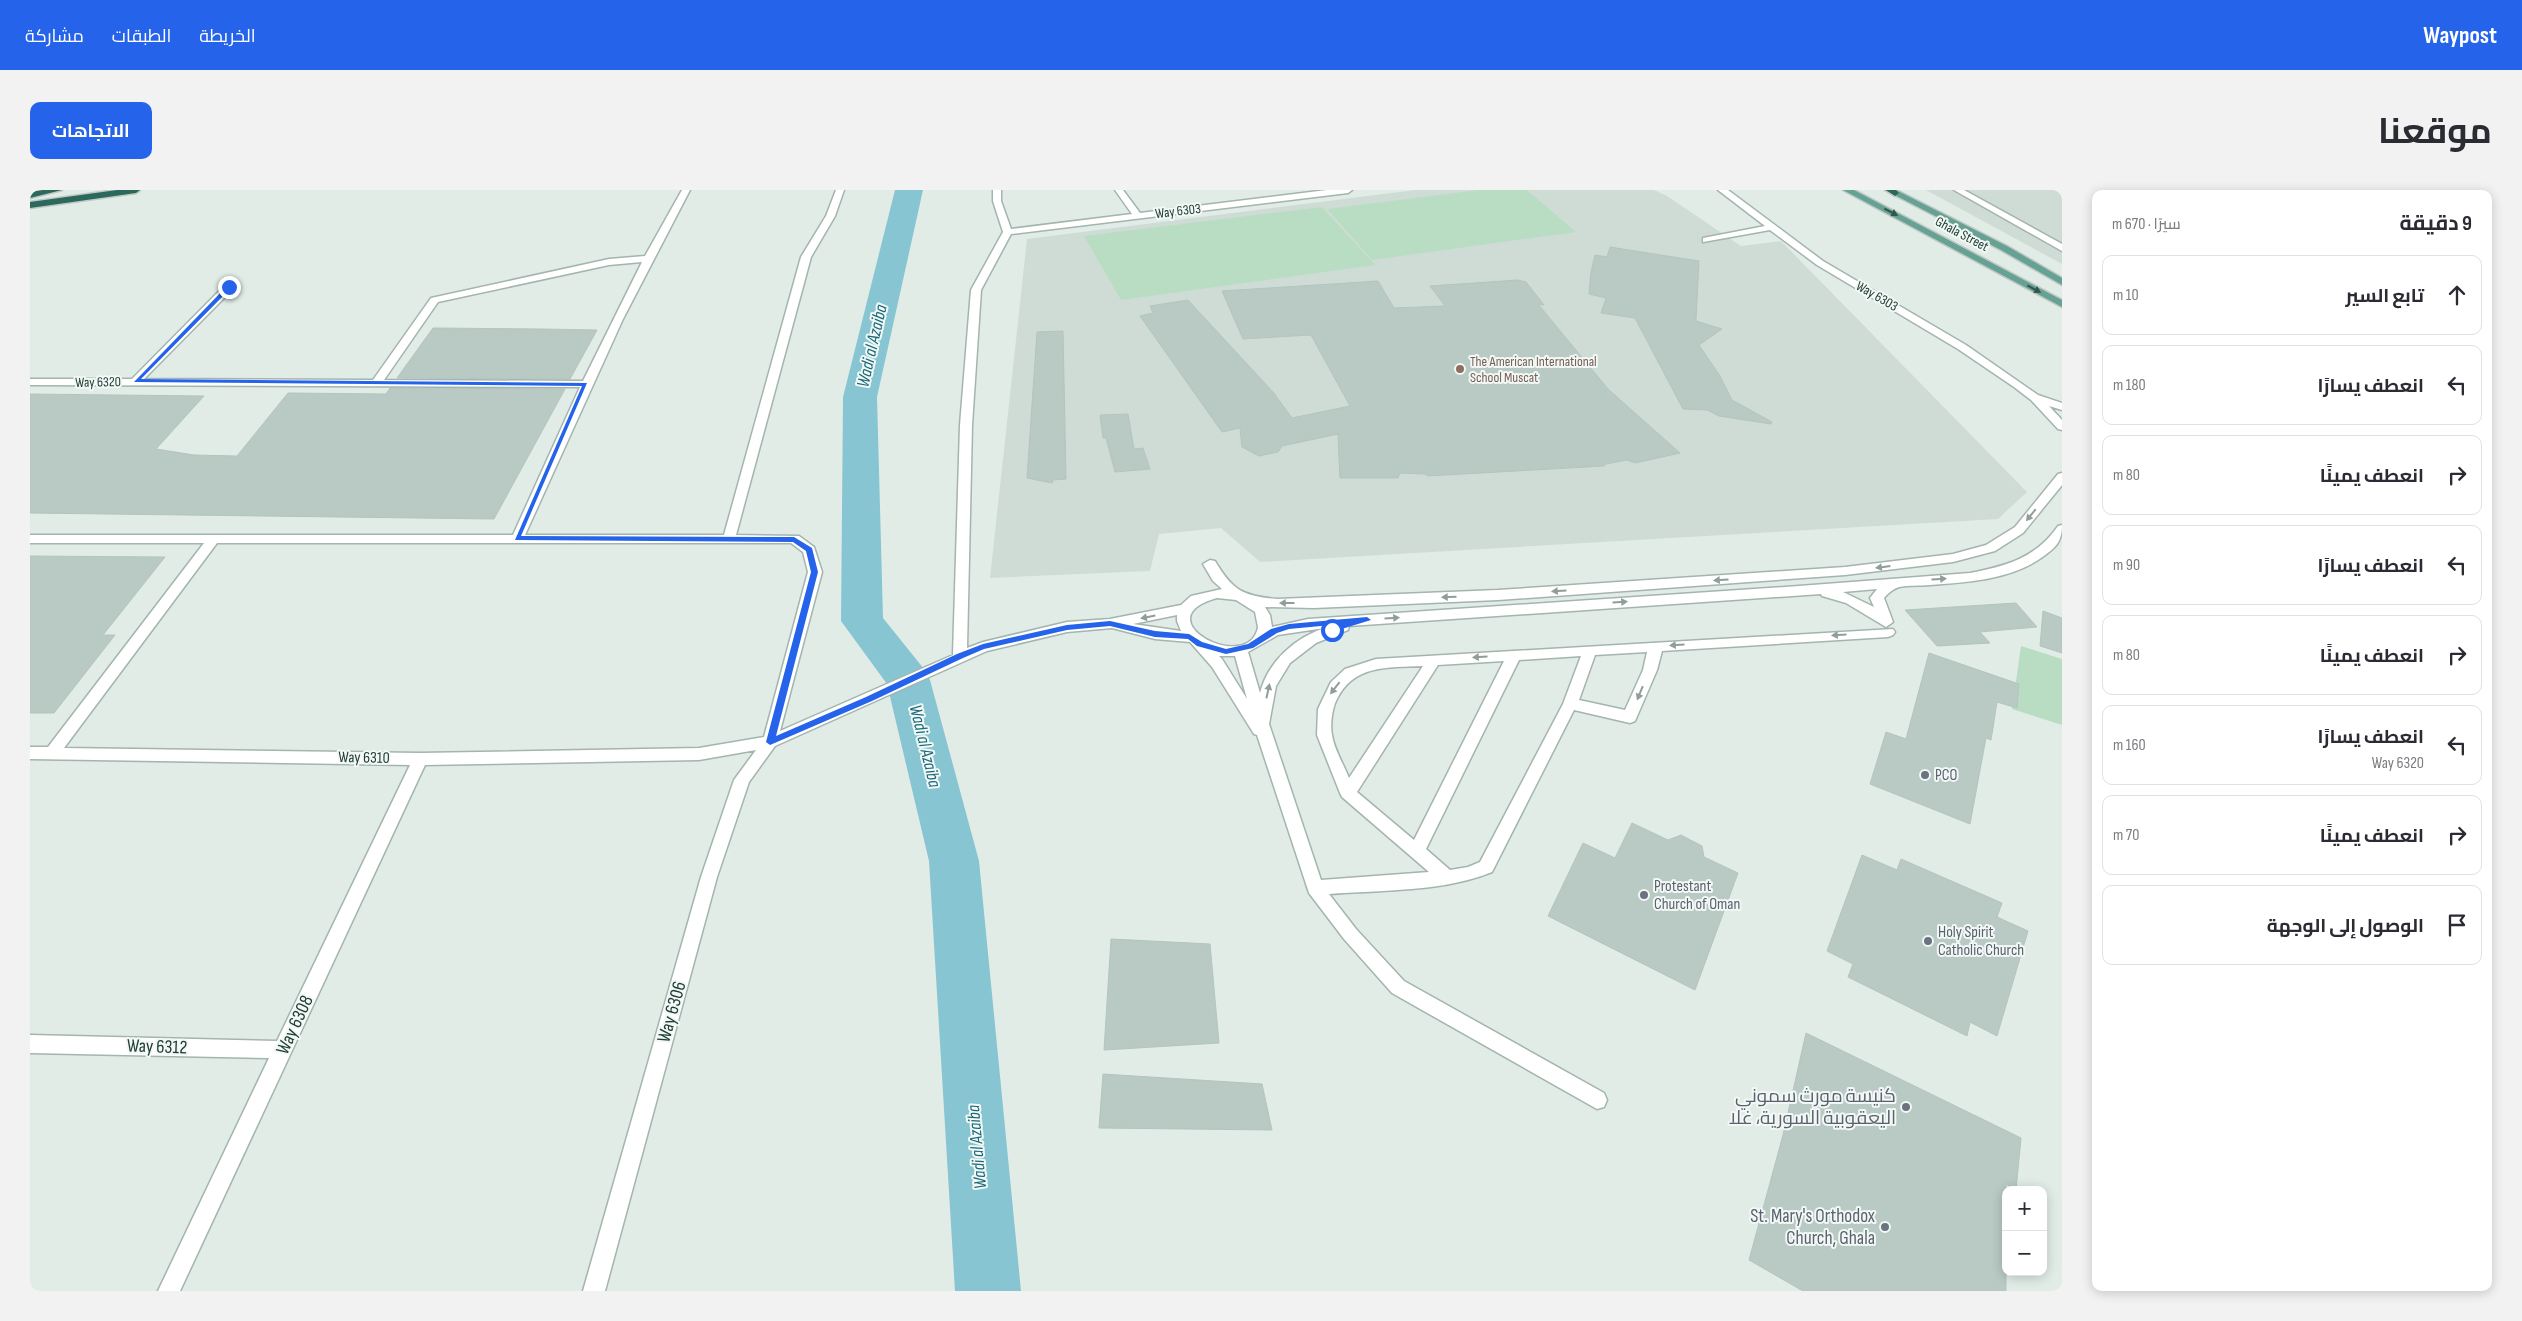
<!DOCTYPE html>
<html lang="ar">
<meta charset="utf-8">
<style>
body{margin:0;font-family:"Sofia Sans Condensed",Cairo,sans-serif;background:#f2f2f3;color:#2b2b33;direction:rtl}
.controls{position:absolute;right:15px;bottom:15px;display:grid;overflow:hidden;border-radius:10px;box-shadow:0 2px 12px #0003}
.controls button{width:45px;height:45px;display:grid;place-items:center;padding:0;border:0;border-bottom:1px solid #e1e1e2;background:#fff;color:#2b2b33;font:25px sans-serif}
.stop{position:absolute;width:15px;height:15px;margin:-11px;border:4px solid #2563eb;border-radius:50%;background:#fff}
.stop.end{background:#2563eb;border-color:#fff;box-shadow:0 1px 5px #0008}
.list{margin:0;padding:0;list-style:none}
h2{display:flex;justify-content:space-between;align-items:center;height:65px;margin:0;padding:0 20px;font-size:21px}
h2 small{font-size:16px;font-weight:400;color:#7c7c81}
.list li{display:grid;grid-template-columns:32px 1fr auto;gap:15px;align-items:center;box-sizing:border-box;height:80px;margin:0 10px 10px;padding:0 10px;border:1px solid #e1e1e2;border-radius:10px}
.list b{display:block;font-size:19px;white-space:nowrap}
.list p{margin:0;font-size:16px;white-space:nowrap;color:#7c7c81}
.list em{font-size:16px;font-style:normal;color:#7c7c81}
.icon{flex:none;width:28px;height:28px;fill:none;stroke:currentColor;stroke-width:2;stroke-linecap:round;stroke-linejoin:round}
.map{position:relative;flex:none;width:2032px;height:1101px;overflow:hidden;direction:ltr;border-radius:10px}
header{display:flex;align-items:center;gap:30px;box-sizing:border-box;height:70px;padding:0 25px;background:#2563eb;color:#fff}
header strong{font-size:24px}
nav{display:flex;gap:28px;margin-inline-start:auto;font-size:18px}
.intro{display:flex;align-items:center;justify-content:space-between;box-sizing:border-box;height:120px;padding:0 30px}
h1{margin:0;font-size:35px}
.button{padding:12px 22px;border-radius:10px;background:#2563eb;color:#fff;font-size:18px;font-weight:700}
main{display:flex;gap:30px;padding:0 30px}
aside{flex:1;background:#fff;border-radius:10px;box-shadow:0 2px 12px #0003}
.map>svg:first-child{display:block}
.built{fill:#cfdcd6}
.green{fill:#b9ddc3}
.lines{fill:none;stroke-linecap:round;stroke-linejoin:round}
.river{fill:#88c5d2;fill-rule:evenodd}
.building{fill:#b9c9c3;stroke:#b3c5be}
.minor-casing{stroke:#a4b4ae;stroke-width:3}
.major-casing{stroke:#c1c9c6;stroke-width:3}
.highway-casing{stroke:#c1c9c6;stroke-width:3}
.minor{fill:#fff;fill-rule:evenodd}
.major{fill:#65a293;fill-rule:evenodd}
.highway{fill:#2c695d;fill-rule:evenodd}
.oneway{fill:#32564c}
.oneway2{fill:#909e9a}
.route{fill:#2563eb}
.education-dot{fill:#8d6e63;stroke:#f1f8f5;stroke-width:2}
.worship-dot{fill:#6b7280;stroke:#f1f8f5;stroke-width:2}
.labels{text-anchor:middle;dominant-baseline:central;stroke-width:4;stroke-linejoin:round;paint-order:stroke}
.far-street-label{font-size:14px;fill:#213d35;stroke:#f1f8f5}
.far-education-label{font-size:14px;fill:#785e54;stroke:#f1f8f5;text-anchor:start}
.street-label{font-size:16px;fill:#213d35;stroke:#f1f8f5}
.worship-label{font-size:16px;fill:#5b616d;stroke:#f1f8f5;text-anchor:start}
.water-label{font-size:18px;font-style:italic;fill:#1a6879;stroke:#f1f8f5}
.near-street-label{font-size:19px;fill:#213d35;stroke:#f1f8f5}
.near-worship-label{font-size:19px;fill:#5b616d;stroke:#f1f8f5;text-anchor:end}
</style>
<header>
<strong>Waypost</strong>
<nav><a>الخريطة</a><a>الطبقات</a><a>مشاركة</a></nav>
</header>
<div class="intro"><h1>موقعنا</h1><a class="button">الاتجاهات</a></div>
<main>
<aside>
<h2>9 دقيقة<small>سيرًا · 670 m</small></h2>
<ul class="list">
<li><svg class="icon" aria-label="ahead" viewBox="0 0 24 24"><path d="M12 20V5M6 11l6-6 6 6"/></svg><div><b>تابع السير</b></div><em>10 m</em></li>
<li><svg class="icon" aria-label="left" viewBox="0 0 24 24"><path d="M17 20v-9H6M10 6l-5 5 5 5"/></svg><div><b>انعطف يسارًا</b></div><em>180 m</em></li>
<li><svg class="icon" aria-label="right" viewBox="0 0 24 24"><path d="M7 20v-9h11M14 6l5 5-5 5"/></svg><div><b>انعطف يمينًا</b></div><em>80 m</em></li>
<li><svg class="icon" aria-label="left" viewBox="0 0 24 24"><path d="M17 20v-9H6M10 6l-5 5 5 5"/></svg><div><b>انعطف يسارًا</b></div><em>90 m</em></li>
<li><svg class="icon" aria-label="right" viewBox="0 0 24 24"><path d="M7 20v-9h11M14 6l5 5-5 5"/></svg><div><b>انعطف يمينًا</b></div><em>80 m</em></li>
<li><svg class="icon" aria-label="left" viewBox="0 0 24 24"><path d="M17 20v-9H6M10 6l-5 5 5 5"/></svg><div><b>انعطف يسارًا</b><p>Way 6320</p></div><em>160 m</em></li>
<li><svg class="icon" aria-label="right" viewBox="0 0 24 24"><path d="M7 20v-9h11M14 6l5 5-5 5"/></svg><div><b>انعطف يمينًا</b></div><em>70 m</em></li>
<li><svg class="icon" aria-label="arrive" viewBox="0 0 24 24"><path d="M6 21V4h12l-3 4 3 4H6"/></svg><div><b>الوصول إلى الوجهة</b></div></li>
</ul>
</aside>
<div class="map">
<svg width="2032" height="1101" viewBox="0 0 2032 1101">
<rect width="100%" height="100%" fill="#e1ece7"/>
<path class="built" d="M1385,0H1624L1637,6L1711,56L1751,51L1997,302L1968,329L1230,372L1191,338L1129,344L1120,381L960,388L997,49Z
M1896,0H2032V74Z"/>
<path class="green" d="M1449,0H1497L1546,42L1342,70L1297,19Z
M1292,17L1345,75L1091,110L1054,46Z
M1991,456L2032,469V535L1982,519Z"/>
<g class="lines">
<path class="river" d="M865,0H893L847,207L853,428L894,479L900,490L949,671L991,1101H925L899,671L857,494L811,431L813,207Z"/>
</g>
<path class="building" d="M1580,57L1669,71L1666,131L1692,139L1669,155L1690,186L1702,210L1742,232L1741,234L1689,226L1677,220L1653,219L1605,128L1571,123L1576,108L1559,104L1561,82L1565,65L1577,67Z
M1488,90L1496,92L1514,115L1508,114L1578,199L1650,263L1605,273L1597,270L1576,274L1574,276L1398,286L1395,284L1370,283L1368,288H1310L1308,244L1252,256L1248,262L1229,266L1212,257L1210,238L1192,242L1110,126L1123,123L1120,116L1158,110L1243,202L1262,228L1320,216L1281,145L1213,149L1192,101L1348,91L1364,118L1415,116L1400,96Z
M403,138L512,139L567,140L540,189L367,188Z
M1033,141L1036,289L1023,290L1022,293L997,288L1007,142Z
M360,198L535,199L464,329L0,323V204L174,206L126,259L164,265L207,266L258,203L356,204Z
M1098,224L1104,259L1113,258L1120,279L1085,282L1076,248H1073L1070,225Z
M0,366L135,367L73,445H85L24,523H0Z
M1986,413L2007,437L1950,442L1960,453L1907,456L1875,420Z
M2013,421L2032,428V463L2010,456Z
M1899,463L1989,494L1987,518L1967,512L1961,550L1956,548L1940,634L1840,594L1856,542L1876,549Z
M1602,633L1638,650L1651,645L1672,656L1674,667L1708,683L1665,800L1518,726L1553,653L1585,668Z
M1832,665L1867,680L1871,669L1972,713L1967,727L1998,741L1967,846L1940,832L1937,846L1818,787L1823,774L1797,761Z
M1081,749L1180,754L1189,853L1074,860Z
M1776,843L1991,948L1986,1000L1976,994V1101H1773L1719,1070L1753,945Z
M1073,884L1232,894L1242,940L1069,938Z"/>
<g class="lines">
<defs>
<path id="minor" d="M652,0H660L593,129L495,345H694L771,67L796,26L806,0H814L805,26L781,67L706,345L769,346L784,357L792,382L750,541L923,465L930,235L941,100L973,42L963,11V0H971V11L981,39L1102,24L1085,0H1093L1110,23L1297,0H1322L1318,3L981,44L951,100L942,235L937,458L953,452L1037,432L1080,429L1151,415L1161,406L1192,399L1183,391L1173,374L1180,370L1185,371C1203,401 1213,406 1247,409L1468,400L1815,377L1923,364L1956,355L1985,337L2028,284L2032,283V295L1993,343L1965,361L1923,372L1815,385L1468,410L1284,418L1235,417L1240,425L1242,437L1278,429L1769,396L1940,383C1976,376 2006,368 2028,336L2032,335C2032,353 2025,358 2011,368C1979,390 1937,392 1900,395C1890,396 1879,395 1869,397C1863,399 1858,403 1854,408L1863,432L1856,437L1816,413L1792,406L1791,404L1319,436L1318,440L1286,453L1260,473L1246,496L1239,534L1291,690L1399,682L1312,607L1310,603L1287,545L1288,519L1301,492L1315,479L1346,469L1863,439L1865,442L1863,445L1858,447L1632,461L1627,480L1605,531L1600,533L1544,520L1462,682C1414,702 1351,700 1299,704L1326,739L1374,791L1574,903L1577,910L1574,917L1567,919L1362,803L1314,749L1279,703L1227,545L1224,544L1182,477L1160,452L1125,449L1082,438L1037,442L957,461L745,556L719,592L687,687L575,1101H553L671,687L704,590L726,560L669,570L395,575L150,1101H128L239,868L0,863V845L247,851L380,575L0,569V557H18L174,353H0V345H483L550,197L0,195V189H102L195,95H203V99L114,189L343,190L401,108L579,69L615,66ZM612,72L553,191L354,190L408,112L579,75ZM187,353H761L773,362L778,382L734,547L669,558L390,563L34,558ZM1847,399L1840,408L1844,417L1813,402ZM1187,408L1206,410L1225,422L1228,437C1219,486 1111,429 1187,408ZM1147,425V431L1151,441L1103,434ZM1295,438C1266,447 1238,471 1230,503L1218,462L1248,445ZM1617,462L1613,480L1595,520L1549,510L1565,465ZM1189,466H1205L1217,509L1192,469ZM1551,466L1533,514L1450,672L1438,677L1420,680L1396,659L1489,470ZM1474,471L1384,650L1327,602L1408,475ZM1393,476L1319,588C1314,575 1304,559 1302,545C1300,535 1302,520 1306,511C1323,474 1357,478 1393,476Z
M1688,0H1698L1793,71L1936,155L2008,205L2032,213V220L2019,216L2032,230V240L2028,239L2001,210L1984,197L1928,159L1787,75L1740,40L1673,52V48L1735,36Z
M1924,0H1934L2032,54V61Z"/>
<path id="major" d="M1813,0H1824L2032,110V117Z
M1855,0H1866L1977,56L2032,88V95L1971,60Z"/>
<path id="highway" d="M13,0H32L0,8V2Z
M87,0H110L106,3L0,18V12Z
M1856,0H1866L1869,3L1865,6Z"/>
</defs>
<use href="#minor" class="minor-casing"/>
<use href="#major" class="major-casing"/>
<use href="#highway" class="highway-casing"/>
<use href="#minor" class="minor"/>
<use href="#major" class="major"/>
<use href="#highway" class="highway"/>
</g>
<defs><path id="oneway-solid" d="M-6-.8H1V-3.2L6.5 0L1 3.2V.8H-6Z" transform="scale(1.25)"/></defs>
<g class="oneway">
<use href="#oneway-solid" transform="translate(1861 22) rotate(27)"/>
<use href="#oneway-solid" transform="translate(2004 99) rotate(28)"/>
</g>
<g class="oneway2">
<use href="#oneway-solid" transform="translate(2001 325) rotate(129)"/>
<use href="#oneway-solid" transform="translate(1853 377) rotate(173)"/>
<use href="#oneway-solid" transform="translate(1909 389) rotate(-4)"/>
<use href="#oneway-solid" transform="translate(1691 390) rotate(176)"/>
<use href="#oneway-solid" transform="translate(1529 401) rotate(176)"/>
<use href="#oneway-solid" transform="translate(1419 407) rotate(178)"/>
<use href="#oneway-solid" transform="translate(1590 412) rotate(-4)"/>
<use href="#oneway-solid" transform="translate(1257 413) rotate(180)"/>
<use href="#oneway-solid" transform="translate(1118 427) rotate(169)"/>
<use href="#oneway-solid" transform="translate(1362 428) rotate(-4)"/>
<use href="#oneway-solid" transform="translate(1809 445) rotate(176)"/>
<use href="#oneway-solid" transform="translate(1647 455) rotate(176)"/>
<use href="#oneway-solid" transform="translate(1450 467) rotate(177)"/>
<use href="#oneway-solid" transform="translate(1305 498) rotate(128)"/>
<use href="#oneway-solid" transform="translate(1238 501) rotate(-78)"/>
<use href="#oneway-solid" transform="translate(1610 503) rotate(112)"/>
</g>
<path class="route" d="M197,96L202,97L111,189L557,193L491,346L764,347L782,358L788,382L746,546L836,507L927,464L953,454L1037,435L1080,431L1125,441L1159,444L1172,452L1196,459L1218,454L1241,439L1259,434L1337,427L1341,430L1302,442H1300V438L1312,434L1259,439L1247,443L1223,458L1196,464L1167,456L1158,449L1125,447L1080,436L1037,440L954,459L933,468L842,511L740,555L736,552L781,382L776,361L763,352L485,350L552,196L104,192Z"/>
<circle class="education-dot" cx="1430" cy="179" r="5"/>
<g class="worship-dot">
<circle cx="1895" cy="585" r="5"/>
<circle cx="1614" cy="705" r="5"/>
<circle cx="1898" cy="751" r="5"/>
<circle cx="1876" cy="917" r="5"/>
<circle cx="1855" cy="1037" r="5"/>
</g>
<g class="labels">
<g class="far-street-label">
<text transform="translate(1148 21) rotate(-7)">Way 6303</text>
<text transform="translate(1932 44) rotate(28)">Ghala Street</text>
<text transform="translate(1847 106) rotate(30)">Way 6303</text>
<text transform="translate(68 192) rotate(-1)">Way 6320</text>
</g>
<g class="far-education-label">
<text x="1440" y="171">The American International<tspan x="1440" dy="16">School Muscat</tspan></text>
</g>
<g class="street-label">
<text transform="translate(334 568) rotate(1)">Way 6310</text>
</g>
<g class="worship-label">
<text x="1905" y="585">PCO</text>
<text x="1624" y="696">Protestant<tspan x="1624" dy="18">Church of Oman</tspan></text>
<text x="1908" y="742">Holy Spirit<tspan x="1908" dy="18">Catholic Church</tspan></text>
</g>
<g class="water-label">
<text transform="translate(842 156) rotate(-77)">Wadi al Azaiba</text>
<text transform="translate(895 556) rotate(76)">Wadi al Azaiba</text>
<text transform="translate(947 957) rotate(-95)">Wadi al Azaiba</text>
</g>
<g class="near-street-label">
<text transform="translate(642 822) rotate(-74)">Way 6306</text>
<text transform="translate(265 835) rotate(-65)">Way 6308</text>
<text transform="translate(127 857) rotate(2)">Way 6312</text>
</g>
<g class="near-worship-label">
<text x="1866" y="906">كنيسة مورث سموني<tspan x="1866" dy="22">اليعقوبية السورية، غلا</tspan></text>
<text x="1845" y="1026">St. Mary's Orthodox<tspan x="1845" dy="22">Church, Ghala</tspan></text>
</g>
</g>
</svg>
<div class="controls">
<button>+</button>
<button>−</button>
</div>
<div class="stop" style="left:1302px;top:440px"></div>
<div class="stop end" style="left:199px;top:97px"></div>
</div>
</main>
